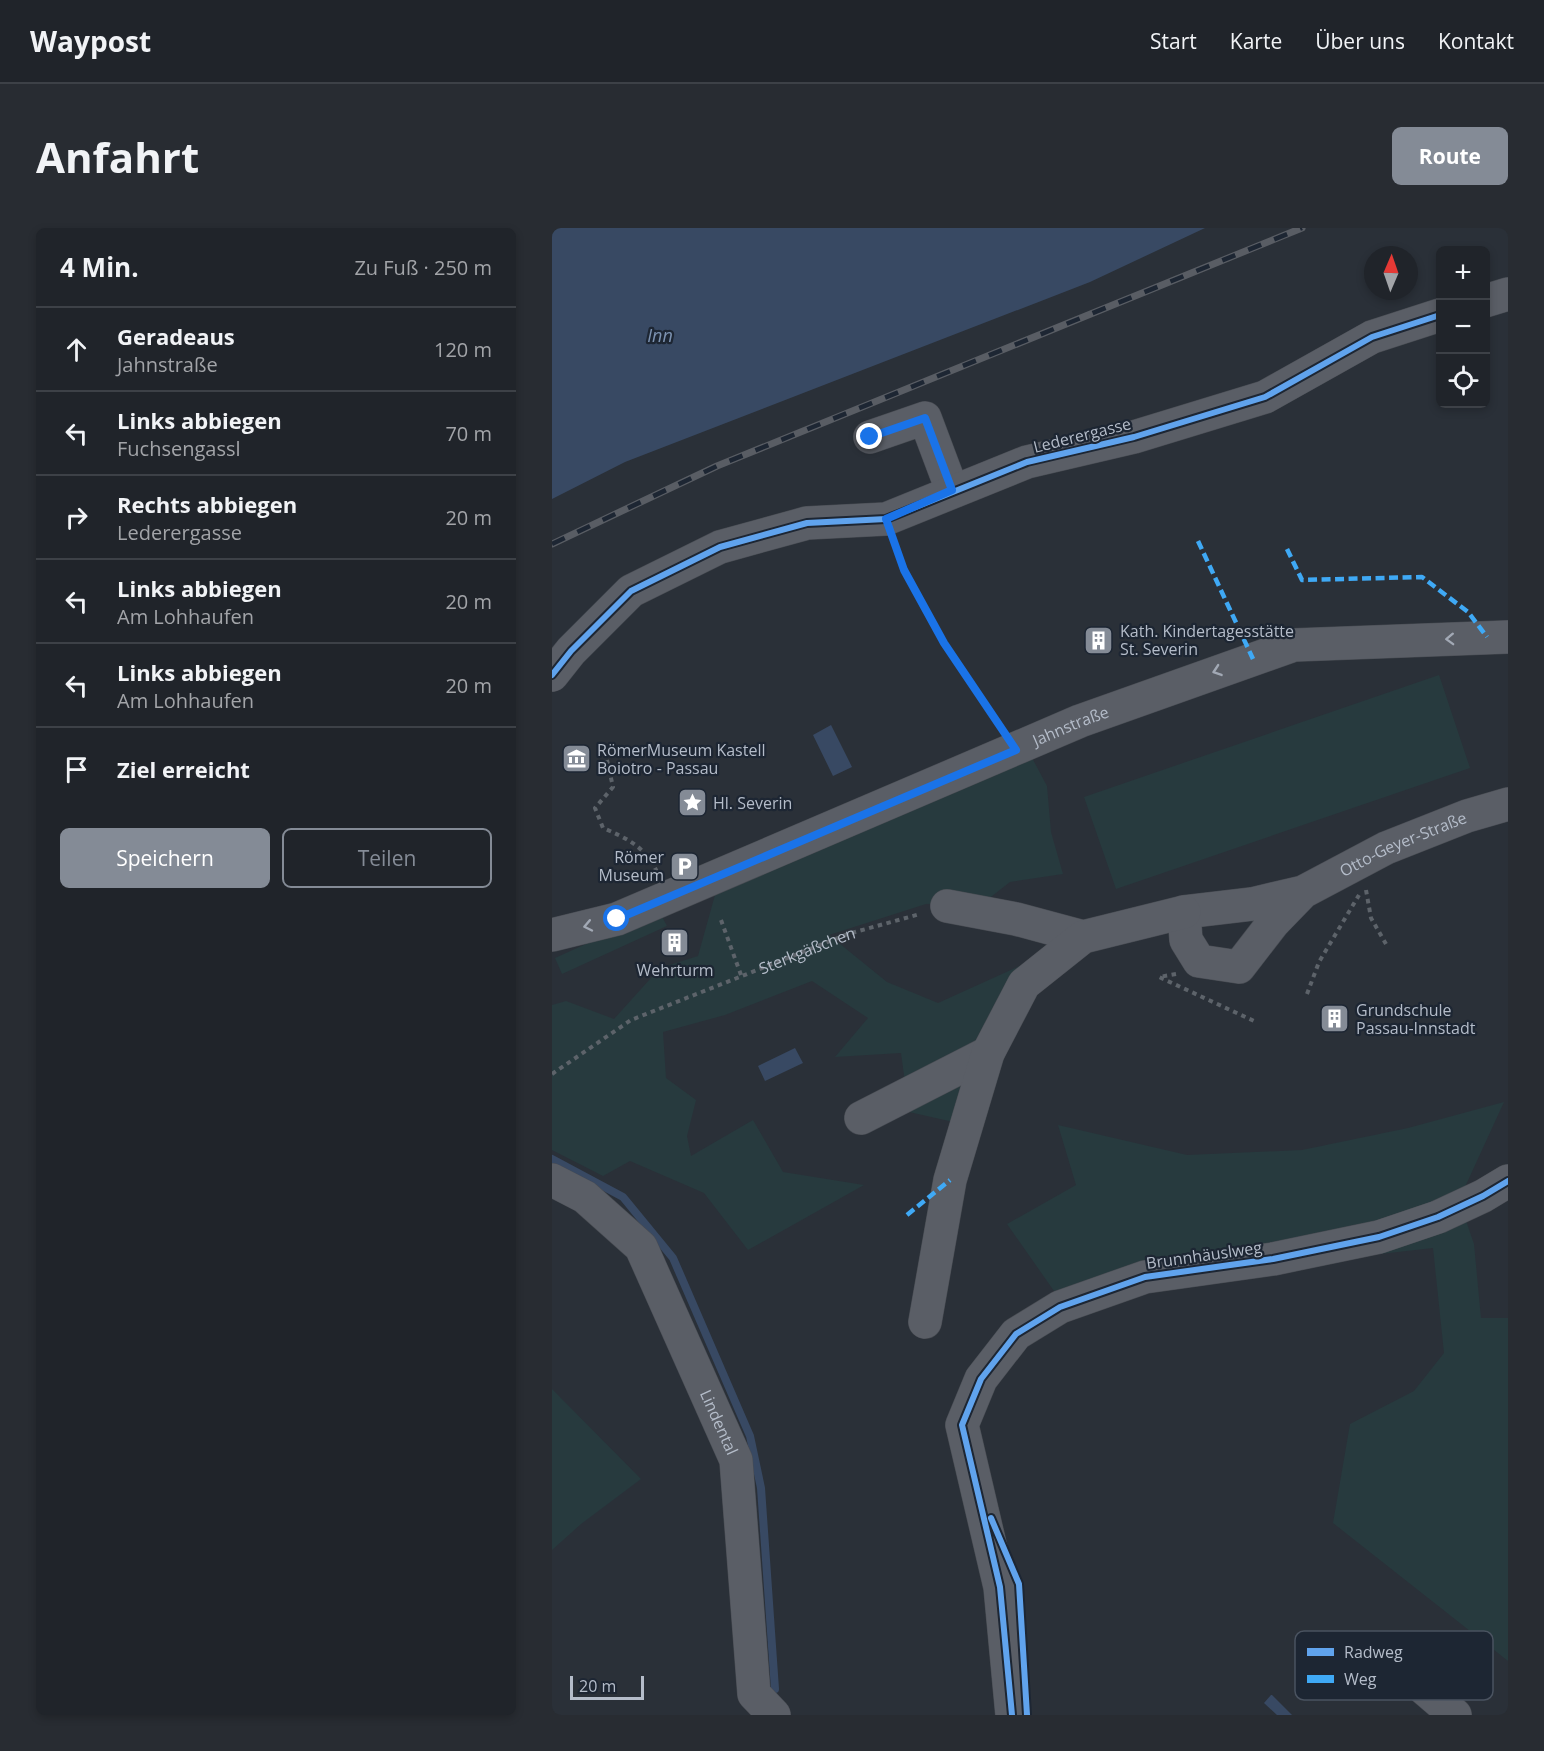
<!DOCTYPE html>
<html lang="de">
<meta charset="utf-8">
<style>
body{margin:0;font-family:"Open Sans",sans-serif;background:#282c32;color:#f1f3f6}
.controls{position:absolute;right:18px;top:18px;display:grid;overflow:hidden;border-radius:9px;box-shadow:0 3px 9px #0003}
.controls button{width:54px;height:54px;display:grid;place-items:center;padding:0;border:0;border-bottom:2px solid #3d4147;background:#20242a;color:#f1f3f6;font:30px sans-serif}
.compass{position:absolute;left:812px;top:18px;width:54px;height:54px;border-radius:50%;background:#20242a;box-shadow:0 3px 9px #0003;rotate:2deg}
.scale{position:absolute;left:18px;bottom:15px;width:74px;box-sizing:border-box;padding-left:6px;border:3px solid #b4bcc9;border-top:0;font-size:16px;line-height:21px;white-space:nowrap;color:#b4bcc9;-webkit-text-stroke:4px #1d2633;paint-order:stroke}
.stop{position:absolute;width:18px;height:18px;margin:-14px;border:4px solid #1a73e8;border-radius:50%;background:#fff}
.stop.end{background:#1a73e8;border-color:#fff;box-shadow:0 2px 6px #0008}
.list{margin:0;padding:0;list-style:none}
h2{display:flex;justify-content:space-between;align-items:center;height:78px;margin:0;padding:0 24px;font-size:26px}
h2 small{font-size:20px;font-weight:400;color:#a2a4a8}
.list li{display:grid;grid-template-columns:39px 1fr auto;gap:18px;align-items:center;box-sizing:border-box;height:84px;padding:0 24px;border-top:2px solid #3d4147}
.list b{display:block;font-size:22px;white-space:nowrap}
.list p{margin:0;font-size:20px;white-space:nowrap;color:#a2a4a8}
.list em{font-size:20px;font-style:normal;color:#a2a4a8}
.actions{display:flex;gap:12px;padding:18px 24px}
.actions a{flex:1;padding:14px 0;border:2px solid #848b96;border-radius:9px;text-align:center;font-size:21px;color:#848b96}
.actions .main{background:#848b96;color:#fff}
.icon{flex:none;width:33px;height:33px;fill:none;stroke:currentColor;stroke-width:2;stroke-linecap:round;stroke-linejoin:round}
.map{position:relative;flex:none;width:956px;height:1487px;overflow:hidden;border-radius:9px}
header{display:flex;align-items:center;gap:36px;box-sizing:border-box;height:84px;padding:0 30px;background:#20242a;border-bottom:2px solid #3d4147}
header strong{font-size:28px}
nav{display:flex;gap:33px;margin-inline-start:auto;font-size:21px}
.intro{display:flex;align-items:center;justify-content:space-between;box-sizing:border-box;height:144px;padding:0 36px}
h1{margin:0;font-size:42px}
.button{padding:15px 27px;border-radius:9px;background:#848b96;color:#fff;font-size:21px;font-weight:700}
main{display:flex;gap:36px;padding:0 36px}
aside{flex:1;background:#20242a;border-radius:9px;box-shadow:0 3px 9px #0003}
.map>svg:first-child{display:block}
.green{fill:#273a3e}
.water{fill:#384963}
.lines{fill:none;stroke-linecap:round;stroke-linejoin:round}
.stream{stroke:#384963;stroke-width:8}
.minor-casing{stroke:#484c53;stroke-width:34}
.path{stroke:#5d636a;stroke-width:4;stroke-dasharray:4.5 4.5;stroke-linecap:butt}
.minor{stroke:#5a5e66;stroke-width:33}
.rail-casing{stroke:#595d64;stroke-width:7}
.rail{stroke:#1d2633;stroke-width:4.5;stroke-dasharray:14;stroke-linecap:butt}
.quiet{stroke:#3fa9f5;stroke-width:4.5;stroke-dasharray:9 4.5;stroke-linecap:butt}
.cycleway-casing{stroke:#1d2633;stroke-width:10}
.cycleway{stroke:#60a3ed;stroke-width:6}
.oneway{stroke:#a2a9b5}
.route{stroke:#1a73e8;stroke-width:8}
.labels{text-anchor:middle;dominant-baseline:central;stroke-width:4.5;stroke-linejoin:round;paint-order:stroke}
.street-label{font-size:16px;fill:#b4bcc9;stroke:#1d2633}
.poi-label{font-size:16px;fill:#b4bcc9;stroke:#1d2633;text-anchor:start}
.water-label{font-size:18px;font-style:italic;fill:#7c92b1;stroke:#1d2633}
.key{fill:#1d2633;stroke:#4a5360;stroke-width:1.5}
.key-label{font-size:16px;fill:#b4bcc9}
</style>
<header>
<strong>Waypost</strong>
<nav><a>Start</a><a>Karte</a><a>Über uns</a><a>Kontakt</a></nav>
</header>
<div class="intro"><h1>Anfahrt</h1><a class="button">Route</a></div>
<main>
<aside>
<h2>4 Min.<small>Zu Fuß · 250 m</small></h2>
<ul class="list">
<li><svg class="icon" aria-label="ahead" viewBox="0 0 24 24"><path d="M12 20V5M6 11l6-6 6 6"/></svg><div><b>Geradeaus</b><p>Jahnstraße</p></div><em>120 m</em></li>
<li><svg class="icon" aria-label="left" viewBox="0 0 24 24"><path d="M17 20v-9H6M10 6l-5 5 5 5"/></svg><div><b>Links abbiegen</b><p>Fuchsengassl</p></div><em>70 m</em></li>
<li><svg class="icon" aria-label="right" viewBox="0 0 24 24"><path d="M7 20v-9h11M14 6l5 5-5 5"/></svg><div><b>Rechts abbiegen</b><p>Lederergasse</p></div><em>20 m</em></li>
<li><svg class="icon" aria-label="left" viewBox="0 0 24 24"><path d="M17 20v-9H6M10 6l-5 5 5 5"/></svg><div><b>Links abbiegen</b><p>Am Lohhaufen</p></div><em>20 m</em></li>
<li><svg class="icon" aria-label="left" viewBox="0 0 24 24"><path d="M17 20v-9H6M10 6l-5 5 5 5"/></svg><div><b>Links abbiegen</b><p>Am Lohhaufen</p></div><em>20 m</em></li>
<li><svg class="icon" aria-label="arrive" viewBox="0 0 24 24"><path d="M6 21V4h12l-3 4 3 4H6"/></svg><div><b>Ziel erreicht</b></div></li>
</ul>
<div class="actions"><a class="main">Speichern</a><a>Teilen</a></div>
</aside>
<div class="map">
<svg width="956" height="1487" viewBox="0 0 956 1487">
<rect width="100%" height="100%" fill="#2a3038"/>
<path class="green" d="M887,447L918,540L564,661L532,569Z
M478,526L495,558L499,604L511,646L458,654L431,675L374,676L277,707L335,754L386,775L483,731L406,895L357,884L349,825L283,829L316,790L260,753L173,787L111,804L114,850L144,872L135,908L139,928L201,892L231,944L312,957L196,1022L152,965L78,933L51,948L0,922V777L14,773L62,791L108,740L146,728L163,667Z
M107,683L115,698L10,746L3,730Z
M952,874L907,972L922,1016L929,1090H956V1433L781,1295L798,1196L862,1163L892,1125L881,1020L502,1063L455,996L524,957L506,897L635,927L750,922L856,900Z
M0,1161L89,1251L29,1296L0,1322Z"/>
<path class="water" d="M0,0H653L538,54L73,234L0,271Z
M279,497L300,539L281,548L261,507Z
M243,820L251,835L213,853L206,838Z
M719,1467H720L740,1487H725L712,1475Z"/>
<g class="lines">
<path class="stream" d="M0,931L71,969L121,1030L198,1208L209,1260L223,1461"/>
<defs>
<g id="minor">
<path d="M933,73L956,66"/>
<path d="M318,209L373,190L400,262"/>
<path d="M0,447L19,423L79,363L168,319L255,295L334,291L475,234L582,209L713,169L820,109L888,87"/>
<path id="s2" d="M751,664L721,695L687,739L647,733L634,712L632,684L700,676L751,664L834,620L915,588L956,576"/>
<path d="M395,678L464,691L531,709"/>
<path id="s3" d="M0,707L65,691L528,493L742,417L956,409"/>
<path d="M309,890L436,825"/>
<path id="s4" d="M0,952L33,969L89,1019L184,1232L202,1466L222,1487"/>
<path d="M373,1094L398,952L436,825L472,756L531,709L632,684"/>
<path d="M867,1456L903,1487"/>
<path d="M460,1487L448,1359L410,1197L429,1151L464,1106L508,1079L593,1049L721,1031L827,1009L886,989L931,968L956,953"/>
</g>
</defs>
<use href="#minor" class="minor-casing"/>
<g class="path">
<path d="M343,317C367,383 408,440 447,497"/>
<path d="M55,532L61,559L43,580L51,600C74,610 94,619 105,644"/>
<path d="M814,662L819,690L834,716"/>
<path d="M169,692L189,747"/>
<path d="M624,746L607,749L702,793"/>
<path d="M755,766L767,734L807,667"/>
<path id="s1" d="M0,846L79,792L296,706L368,686"/>
</g>
<use href="#minor" class="minor"/>
<defs>
<path id="rail" d="M0,316L165,238L750,0"/>
</defs>
<use href="#rail" class="rail-casing"/>
<use href="#rail" class="rail"/>
<path class="quiet" d="M646,313L701,431
M735,321L750,352L870,349L916,384L935,409
M355,987L398,952"/>
<defs>
<path id="cycleway" d="M0,447L19,423L79,363L168,319L255,295L334,291L475,234L582,209L713,169L820,109L888,87
M439,1290L467,1356L475,1487
M460,1487L448,1359L410,1197L429,1151L464,1106L508,1079L593,1049L721,1031L827,1009L886,989L931,968L956,953"/>
</defs>
<use href="#cycleway" class="cycleway-casing"/>
<use href="#cycleway" class="cycleway"/>
</g>
<defs><path id="oneway-chevron" d="M-2-3.5L2.5 0L-2 3.5" fill="none" stroke-width="1.6" stroke-linecap="round" stroke-linejoin="round" transform="scale(1.5)"/></defs>
<g class="oneway">
<use href="#oneway-chevron" transform="translate(898 411) rotate(178)"/>
<use href="#oneway-chevron" transform="translate(665 443) rotate(161)"/>
<use href="#oneway-chevron" transform="translate(36 698) rotate(168)"/>
</g>
<g class="lines">
<path class="route" d="M65,691L464,522L392,415L352,342L334,291L400,262L373,190L318,209"/>
</g>
<defs>
<symbol id="building-square" viewBox="-11 -11 22 22"><rect x="-9" y="-9" width="18" height="18" rx="4" fill="#848b96" stroke="#1d2633"/><path d="M-4-6H4V6H1V3H-1V6H-4ZM-2.5-4.3h1.7v1.8h-1.7ZM.8-4.3h1.7v1.8H.8ZM-2.5-1h1.7V.8h-1.7ZM.8-1h1.7V.8H.8Z" fill="#fff"/></symbol>
<symbol id="museum-square" viewBox="-11 -11 22 22"><rect x="-9" y="-9" width="18" height="18" rx="4" fill="#848b96" stroke="#1d2633"/><path d="M0-6L6-3V-2H-6V-3ZM-5-1h2V3h-2ZM-1-1h2V3h-2ZM3-1h2V3H3ZM-6 4H6V6H-6Z" fill="#fff"/></symbol>
<symbol id="sight-square" viewBox="-11 -11 22 22"><rect x="-9" y="-9" width="18" height="18" rx="4" fill="#848b96" stroke="#1d2633"/><path d="M0-6L1.8-2.2L6-1.7L2.9 1.2L3.7 5.4L0 3.3L-3.7 5.4L-2.9 1.2L-6-1.7L-1.8-2.2Z" fill="#fff"/></symbol>
<symbol id="parking-square" viewBox="-11 -11 22 22"><rect x="-9" y="-9" width="18" height="18" rx="4" fill="#848b96" stroke="#1d2633"/><path d="M-3.5-5.5H1a3.5 3.5 0 0 1 0 7H-1V5.5H-3.5ZM-1-3.4V-.6H.8a1.4 1.4 0 0 0 0-2.8Z" fill="#fff"/></symbol>
</defs>
<g fill-rule="evenodd">
<use href="#building-square" x="530" y="396" width="33" height="33"/>
<use href="#museum-square" x="8" y="514" width="33" height="33"/>
<use href="#sight-square" x="124" y="558" width="33" height="33"/>
<use href="#parking-square" x="116" y="622" width="33" height="33"/>
<use href="#building-square" x="106" y="698" width="33" height="33"/>
<use href="#building-square" x="766" y="774" width="33" height="33"/>
</g>
<g class="labels">
<g class="street-label">
<text transform="translate(530 207) rotate(-14)">Lederergasse</text>
<text stroke="none"><textPath href="#s3" startOffset="560">Jahnstraße</textPath></text>
<text stroke="none"><textPath href="#s2" startOffset="424">Otto-Geyer-Straße</textPath></text>
<text stroke="none"><textPath href="#s1" startOffset="285">Sterkgäßchen</textPath></text>
<text transform="translate(652 1027) rotate(-8)">Brunnhäuslweg</text>
<text stroke="none"><textPath href="#s4" startOffset="304">Lindental</textPath></text>
</g>
<g class="poi-label">
<text x="568" y="403">Kath. Kindertagesstätte<tspan x="568" dy="18">St. Severin</tspan></text>
<text x="45" y="522">RömerMuseum Kastell<tspan x="45" dy="18">Boiotro - Passau</tspan></text>
<text x="161" y="575">Hl. Severin</text>
<text x="112" y="629" text-anchor="end">Römer<tspan x="112" dy="18">Museum</tspan></text>
<text x="123" y="742" text-anchor="middle">Wehrturm</text>
<text x="804" y="782">Grundschule<tspan x="804" dy="18">Passau-Innstadt</tspan></text>
</g>
<g class="water-label">
<text x="108" y="107">Inn</text>
</g>
</g>
<rect x="743" y="1403" width="198" height="69" rx="9" class="key"/>
<rect x="755" y="1420" width="27" height="8" fill="#60a3ed"/>
<rect x="755" y="1447" width="27" height="8" fill="#3fa9f5"/>
<g class="key-label">
<text x="792" y="1430">Radweg</text>
<text x="792" y="1457">Weg</text>
</g>
</svg>
<div class="controls">
<button>+</button>
<button>−</button>
<button><svg class="icon" aria-label="locate" viewBox="0 0 24 24"><circle cx="12" cy="12" r="6"/><path d="M12 2v4M12 18v4M2 12h4M18 12h4"/></svg></button>
</div>
<svg class="compass" viewBox="-18 -18 36 36"><path d="M0-13l5 13h-10z" fill="#e53935"/><path d="M0 13l5-13h-10z" fill="#a2a4a8"/></svg>
<div class="scale">20 m</div>
<div class="stop" style="left:65px;top:691px"></div>
<div class="stop end" style="left:318px;top:209px"></div>
</div>
</main>
